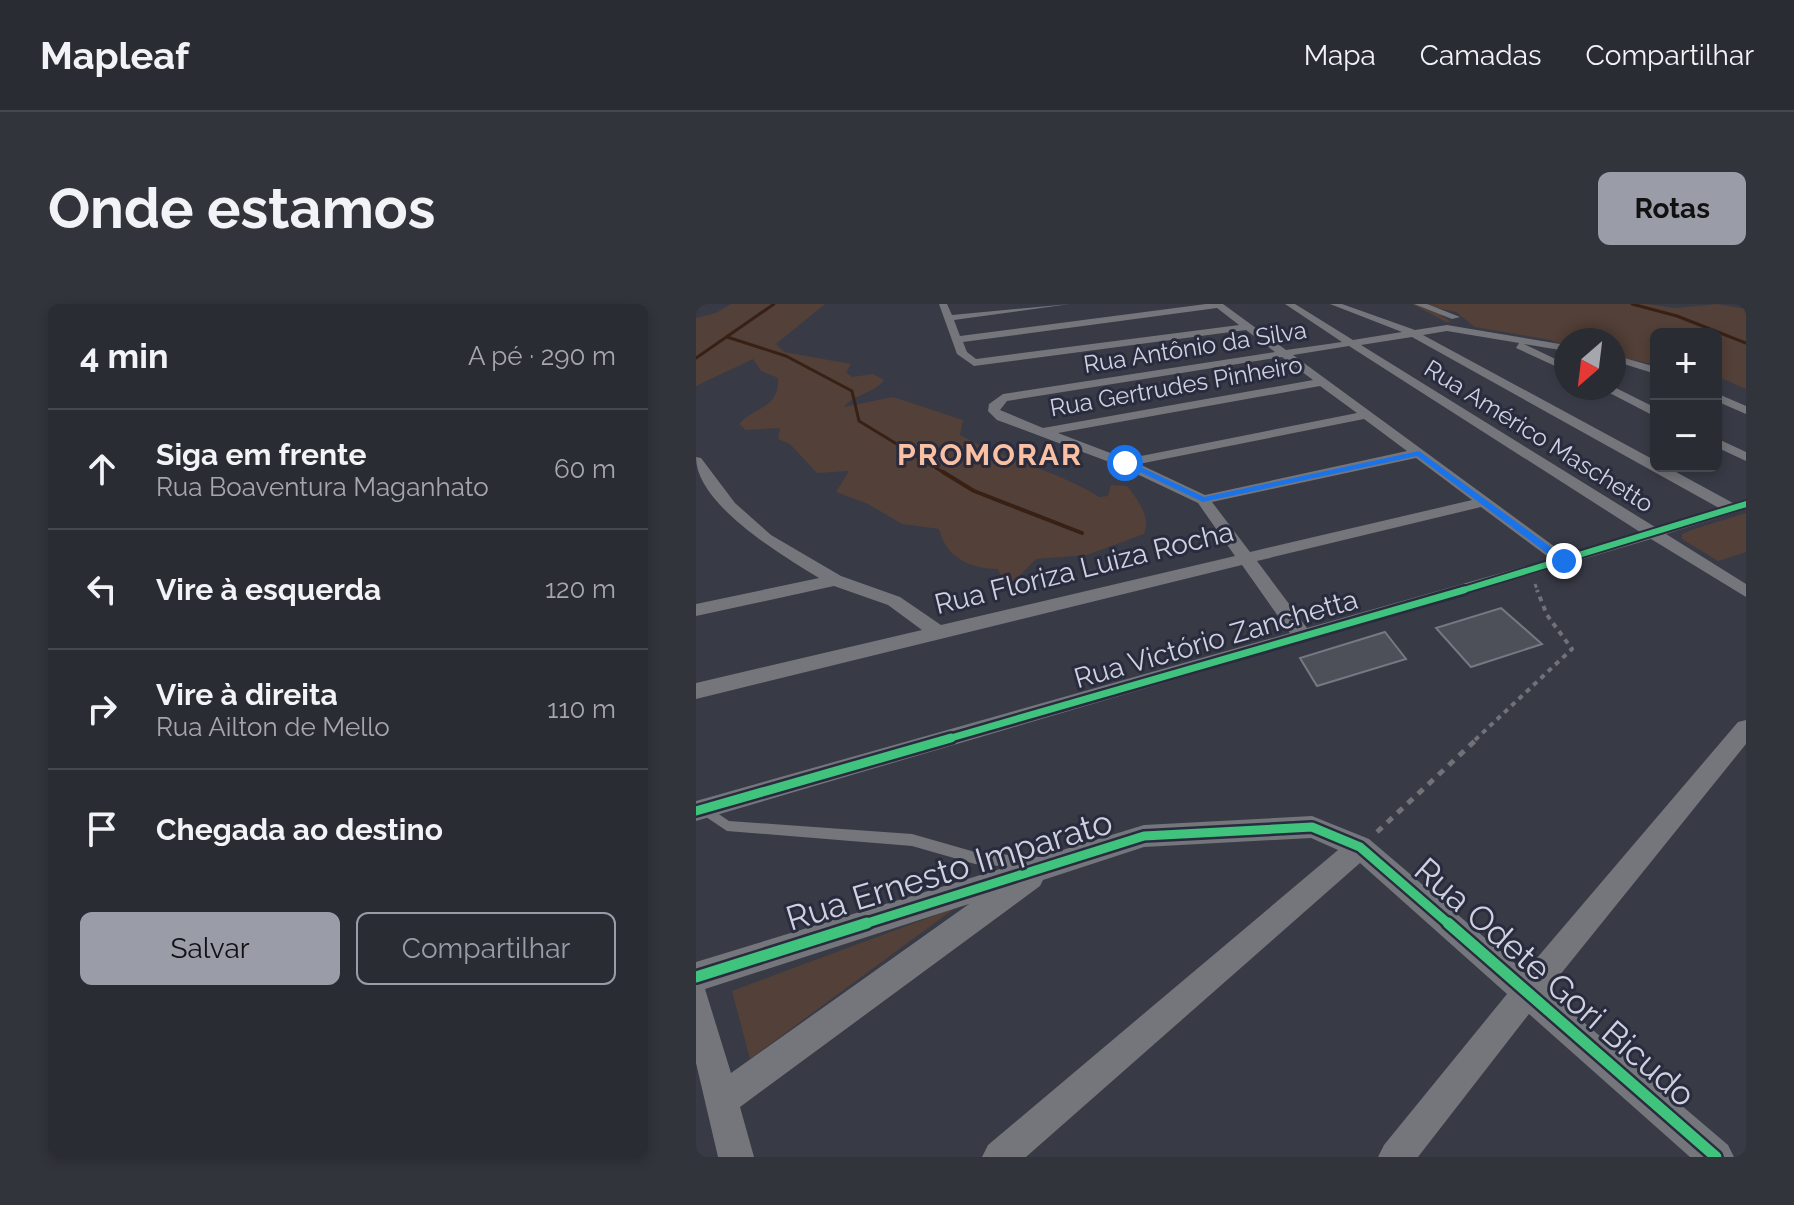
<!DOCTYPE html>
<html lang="pt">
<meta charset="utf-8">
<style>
body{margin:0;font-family:Raleway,sans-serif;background:#32343c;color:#f1f3f6}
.controls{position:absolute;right:24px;top:24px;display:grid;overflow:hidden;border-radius:12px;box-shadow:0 4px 12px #0003}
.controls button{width:72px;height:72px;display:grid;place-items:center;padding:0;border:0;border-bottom:2px solid #46484f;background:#2a2c34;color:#f1f3f6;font:40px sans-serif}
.compass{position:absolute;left:858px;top:24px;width:72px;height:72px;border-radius:50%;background:#2a2c34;box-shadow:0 4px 12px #0003;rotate:208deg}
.stop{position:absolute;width:24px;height:24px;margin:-18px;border:6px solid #1a73e8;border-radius:50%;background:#fff}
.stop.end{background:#1a73e8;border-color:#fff;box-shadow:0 2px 8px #0008}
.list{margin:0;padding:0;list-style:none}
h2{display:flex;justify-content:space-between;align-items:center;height:104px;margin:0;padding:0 32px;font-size:34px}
h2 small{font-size:26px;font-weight:400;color:#a5a7ac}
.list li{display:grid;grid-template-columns:52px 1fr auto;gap:24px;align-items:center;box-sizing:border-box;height:120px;padding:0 32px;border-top:2px solid #46484f}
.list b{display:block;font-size:30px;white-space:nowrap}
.list p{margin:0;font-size:26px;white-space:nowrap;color:#a5a7ac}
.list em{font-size:26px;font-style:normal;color:#a5a7ac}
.actions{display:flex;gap:16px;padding:24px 32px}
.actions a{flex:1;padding:18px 0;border:2px solid #9a9ca8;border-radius:12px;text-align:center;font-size:28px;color:#9a9ca8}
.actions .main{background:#9a9ca8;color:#111}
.icon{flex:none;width:44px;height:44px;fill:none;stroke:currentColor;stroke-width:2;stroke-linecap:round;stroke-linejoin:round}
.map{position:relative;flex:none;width:1050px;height:853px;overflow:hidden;border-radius:12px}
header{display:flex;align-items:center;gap:48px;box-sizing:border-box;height:112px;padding:0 40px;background:#2a2c34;border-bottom:2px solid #46484f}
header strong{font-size:38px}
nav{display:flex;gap:44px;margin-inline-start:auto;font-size:28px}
.intro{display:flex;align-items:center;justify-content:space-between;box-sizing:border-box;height:192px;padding:0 48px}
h1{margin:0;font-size:56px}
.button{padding:20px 36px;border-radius:12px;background:#9a9ca8;color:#111;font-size:28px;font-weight:700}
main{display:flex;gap:48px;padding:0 48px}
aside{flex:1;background:#2a2c34;border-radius:12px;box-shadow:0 4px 12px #0003}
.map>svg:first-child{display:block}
.green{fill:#534038}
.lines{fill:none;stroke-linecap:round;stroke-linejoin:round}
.stream-far1{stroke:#382014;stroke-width:3}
.stream{stroke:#382014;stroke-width:4}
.building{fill:#4d4f59;stroke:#767882;stroke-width:2}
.path-far2{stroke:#717278;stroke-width:3;stroke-dasharray:4 4;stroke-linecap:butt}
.path-far1{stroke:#717278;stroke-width:4;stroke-dasharray:5 5;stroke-linecap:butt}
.path{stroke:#717278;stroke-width:5;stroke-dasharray:7 7;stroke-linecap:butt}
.service{fill:#74767b;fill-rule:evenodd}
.minor{fill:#74767b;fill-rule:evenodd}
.cycleway-far3-casing{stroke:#292c3f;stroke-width:10}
.cycleway-far2-casing{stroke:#292c3f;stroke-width:12}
.cycleway-far1-casing{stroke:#292c3f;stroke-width:14}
.cycleway-casing{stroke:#292c3f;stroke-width:16}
.cycleway-far3{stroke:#40c37c;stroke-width:6}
.cycleway-far2{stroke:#40c37c;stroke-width:7}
.cycleway-far1{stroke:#40c37c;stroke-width:9}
.cycleway{stroke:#40c37c;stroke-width:11}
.route{fill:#1a73e8}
.labels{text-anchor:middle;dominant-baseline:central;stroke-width:6;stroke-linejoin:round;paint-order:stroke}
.far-street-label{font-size:24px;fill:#cfd1de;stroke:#292c3f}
.street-label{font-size:28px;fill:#cfd1de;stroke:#292c3f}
.far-district-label{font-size:30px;font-weight:bold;letter-spacing:2px;fill:#fbbfa1;stroke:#292c3f}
.near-street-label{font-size:34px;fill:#cfd1de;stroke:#292c3f}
</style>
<header>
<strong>Mapleaf</strong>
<nav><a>Mapa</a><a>Camadas</a><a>Compartilhar</a></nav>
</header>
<div class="intro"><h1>Onde estamos</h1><a class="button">Rotas</a></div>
<main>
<aside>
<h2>4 min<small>A pé · 290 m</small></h2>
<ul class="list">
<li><svg class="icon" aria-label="ahead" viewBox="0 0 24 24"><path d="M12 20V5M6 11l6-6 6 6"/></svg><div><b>Siga em frente</b><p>Rua Boaventura Maganhato</p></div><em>60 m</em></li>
<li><svg class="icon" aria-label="left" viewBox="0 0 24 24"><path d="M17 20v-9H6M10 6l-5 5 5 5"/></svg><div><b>Vire à esquerda</b></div><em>120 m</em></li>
<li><svg class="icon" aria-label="right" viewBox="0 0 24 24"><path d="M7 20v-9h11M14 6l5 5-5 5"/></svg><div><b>Vire à direita</b><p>Rua Ailton de Mello</p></div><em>110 m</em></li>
<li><svg class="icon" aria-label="arrive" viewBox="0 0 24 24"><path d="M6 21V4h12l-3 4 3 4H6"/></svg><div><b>Chegada ao destino</b></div></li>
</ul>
<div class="actions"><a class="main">Salvar</a><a>Compartilhar</a></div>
</aside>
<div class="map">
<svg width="1050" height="853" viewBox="0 0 1050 853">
<rect width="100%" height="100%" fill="#383a45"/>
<path class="green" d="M35,0H129L80,40L88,48L155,60L150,68L156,73L177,70L188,76C178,90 157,90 148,103L197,93L267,116L264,131C309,156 360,166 403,193L412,192L415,181L431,182C442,196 455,212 448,230L391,251L340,255L310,285L302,265C275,265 250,254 243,225L206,220L172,200L140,188L153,167L121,169L94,140L82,135L84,124L50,126L43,120C58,103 84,104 82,74L65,67L57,55L0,82V14L20,9Z
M716,0H952L979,4L1022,0L1050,5V85L1020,72V30H960V60H956L918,52V36H870V43L855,36L779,23L760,8L732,2L755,18H750Z
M1050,209V248L1022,257L986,235V230L995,226Z
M259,604L54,755L36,687Z"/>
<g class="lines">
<path class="stream-far1" d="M936,0L981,12L1050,39
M31,33L90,52L156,87L163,117L250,170
M0,54L78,0"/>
<path class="stream" d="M247,168L278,187L386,229"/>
</g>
<path class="building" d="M805,304L846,340L775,363L740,324Z
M689,328L710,355L621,382L604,354Z"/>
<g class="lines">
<path class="path-far2" d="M839,280L842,288"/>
<path class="path-far1" d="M779,436L876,345L851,311L841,286"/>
<path class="path" d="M681,528L782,434"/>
<path class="service" d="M8,500L33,517L216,530L279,548L342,553L347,555L349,559L347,563L342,565L279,560L216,542L31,527L4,509L2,505L4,501Z"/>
<path class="minor" d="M243,0H251L256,11L374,0L258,16L264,32L510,0H527L590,46L646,38L589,0H599L657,36L706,28L634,0H646L719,26L751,21L870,41V47L828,40L870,60V67L820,44L823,39L751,27L727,31L960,157V162H969L1037,199L1050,195V205L970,230L1050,280V293L955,235L0,517V497L594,329L546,261L0,395V379L226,326L192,301L138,282L0,312V300L123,274C86,251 0,201 0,153L5,154L39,199L75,231L145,272L204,293L245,321L539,252L502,199L424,162L301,116L292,107L293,100L307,90L579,48L550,26L278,62L261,50ZM521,4L543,21L280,55L271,48L267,38ZM716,33L1023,204L959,223L665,41ZM653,42L944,228L870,251L597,51ZM586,53L617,76L347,124L304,106L311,97ZM624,82L661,109L430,155L362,129ZM668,115L711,147L509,191L443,160ZM720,154L776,196L554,248L516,198ZM785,203L855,255L611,324L561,257Z
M718,0H731L764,13L756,15Z
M918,51L960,63V70L918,57Z
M918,83L960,104V113L904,84Z
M1020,89L1050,102V110L1020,97Z
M1020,134L1050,148V157L1020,143Z
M1050,416V440L851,687L1032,841L1038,853H994L833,710L722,853H682L688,841L811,690L664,559L330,853H286L292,841L642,546L615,534L448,543L347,576L344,582L44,803L58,853H22L0,759V658L448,521L616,512L673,535L829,668L1042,418ZM273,600L35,769L9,685Z"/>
<defs>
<path id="cycleway-far3" d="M761,288L1050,200"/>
<path id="cycleway-far2" d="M248,436L768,286"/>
<path id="cycleway-far1" d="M0,507L255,434
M165,621L448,532L616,523L664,543L754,621"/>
<path id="cycleway" d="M752,619L1020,853
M0,673L171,619"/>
</defs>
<use href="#cycleway-far3" class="cycleway-far3-casing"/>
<use href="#cycleway-far2" class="cycleway-far2-casing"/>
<use href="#cycleway-far1" class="cycleway-far1-casing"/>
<use href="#cycleway" class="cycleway-casing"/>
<use href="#cycleway-far3" class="cycleway-far3"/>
<use href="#cycleway-far2" class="cycleway-far2"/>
<use href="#cycleway-far1" class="cycleway-far1"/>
<use href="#cycleway" class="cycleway"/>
</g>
<path class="route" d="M723,147L871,255V259H864L721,152L507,198L425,159L432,157L508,193Z"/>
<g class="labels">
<g class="far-street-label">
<text transform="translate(499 43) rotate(-9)">Rua Antônio da Silva</text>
<text transform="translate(480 82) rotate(-10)">Rua Gertrudes Pinheiro</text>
<text transform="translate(843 132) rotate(32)">Rua Américo Maschetto</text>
</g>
<g class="street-label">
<text transform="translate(388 264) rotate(-14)">Rua Floriza Luiza Rocha</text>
<text transform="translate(520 335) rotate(-16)">Rua Victório Zanchetta</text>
</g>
<g class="far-district-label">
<text x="294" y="150">PROMORAR</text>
</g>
<g class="near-street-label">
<text transform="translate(253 566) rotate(-17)">Rua Ernesto Imparato</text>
<text transform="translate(859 678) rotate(41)">Rua Odete Gori Bicudo</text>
</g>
</g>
</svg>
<div class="controls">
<button>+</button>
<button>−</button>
</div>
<svg class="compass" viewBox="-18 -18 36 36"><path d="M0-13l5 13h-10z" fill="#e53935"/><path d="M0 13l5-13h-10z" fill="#a5a7ac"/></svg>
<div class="stop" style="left:429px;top:159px"></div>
<div class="stop end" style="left:868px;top:257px"></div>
</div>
</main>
